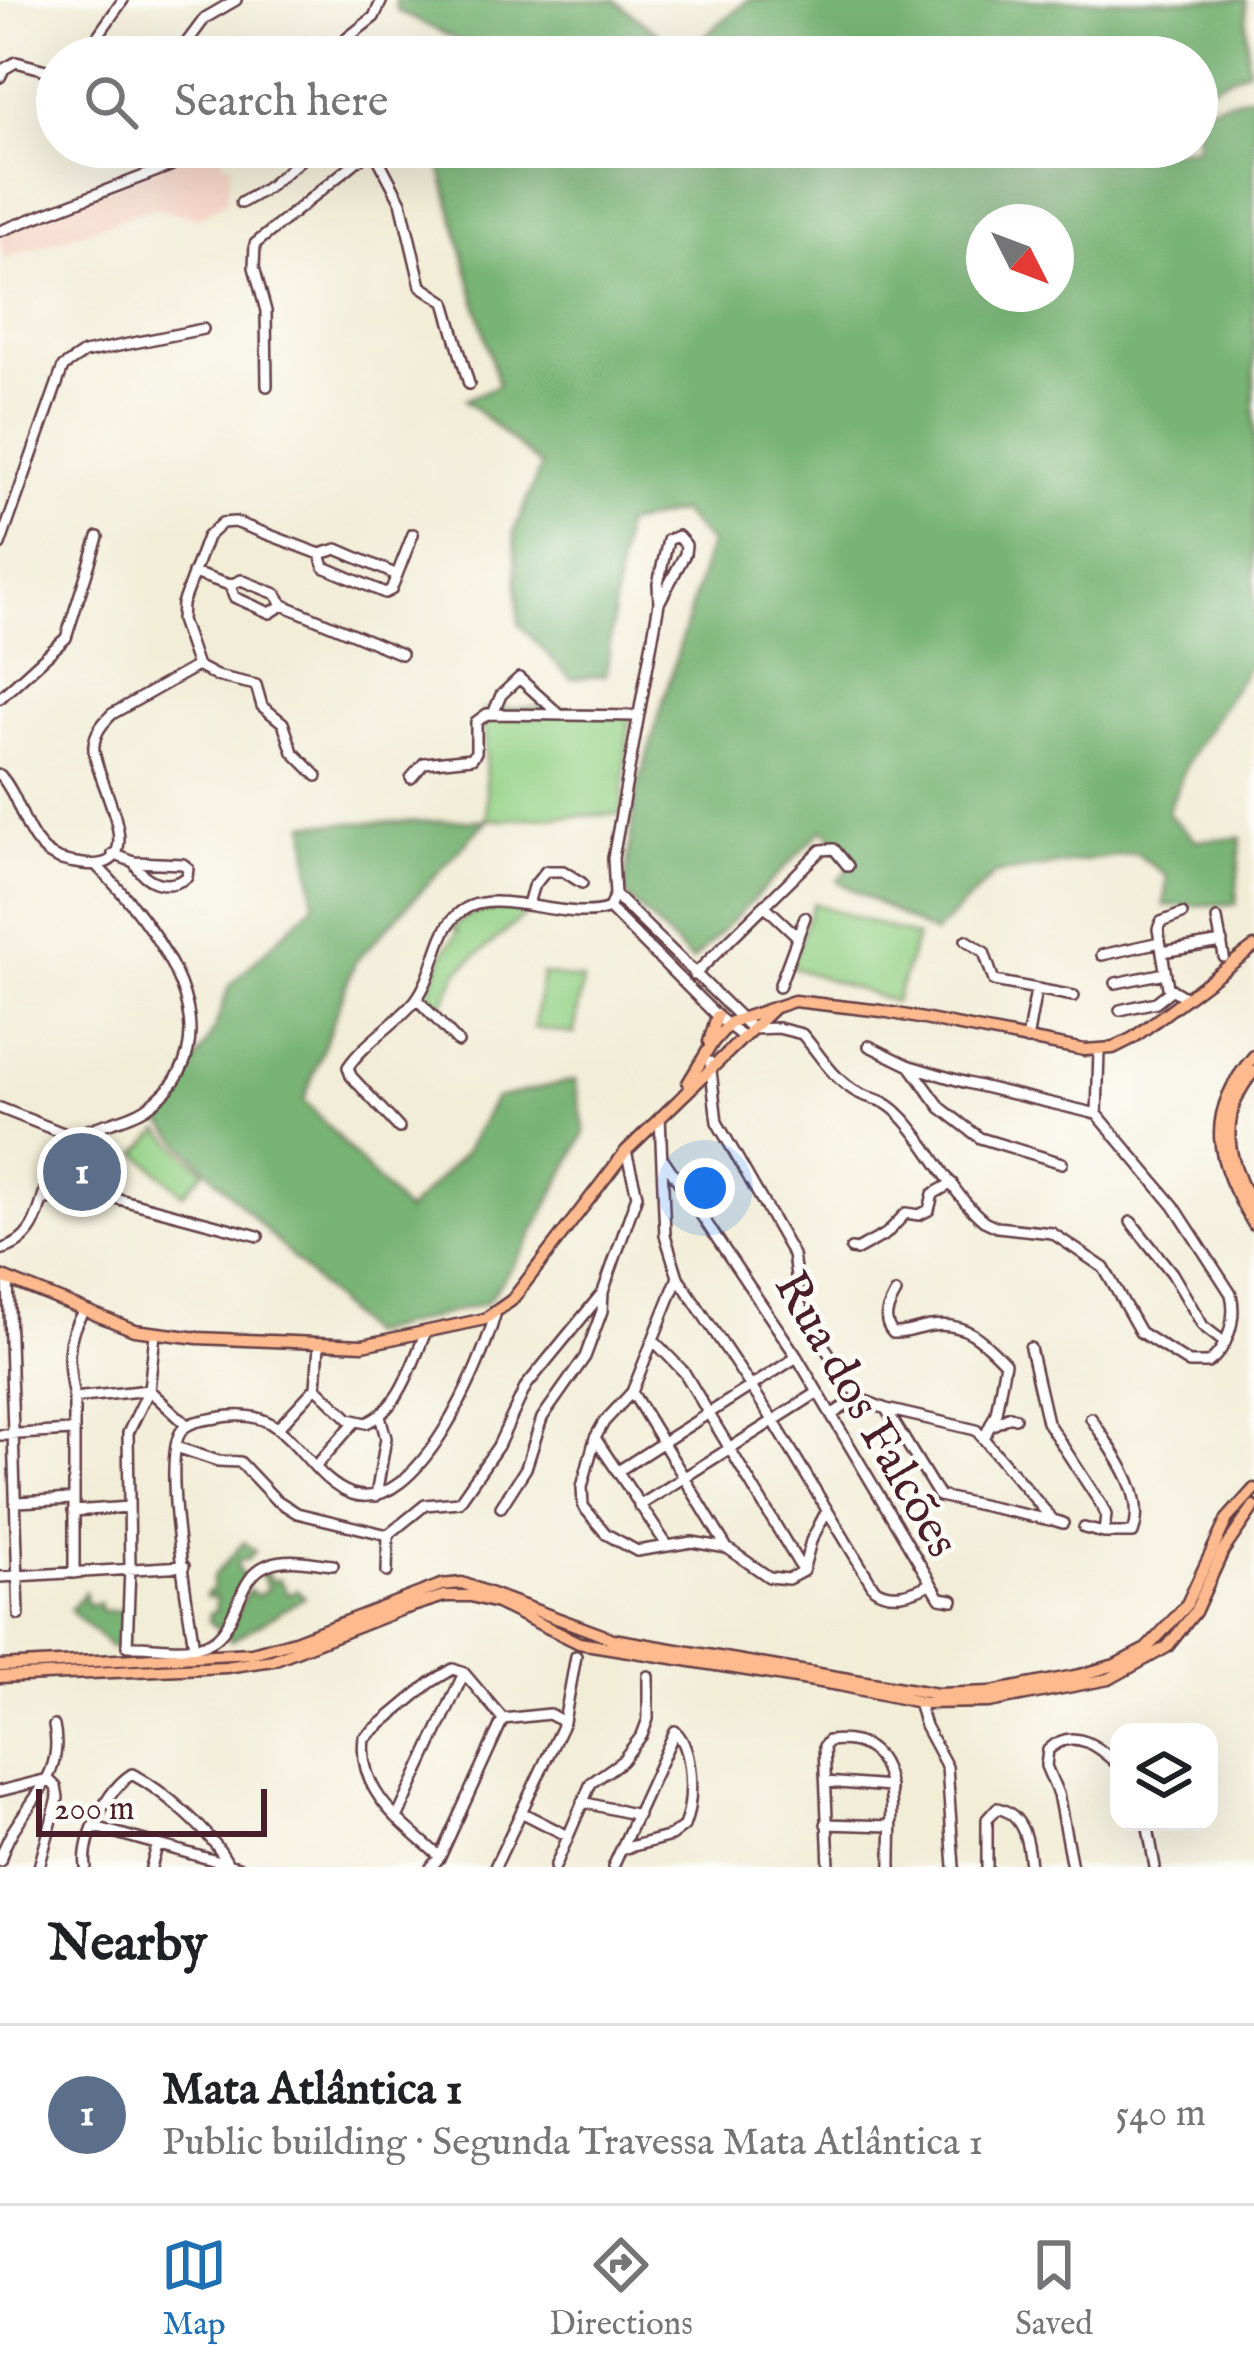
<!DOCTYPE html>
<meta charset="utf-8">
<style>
body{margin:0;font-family:"IM FELL English",serif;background:#f6f6f6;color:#202124}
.controls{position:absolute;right:36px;bottom:36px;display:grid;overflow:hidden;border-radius:24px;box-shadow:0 12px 48px #0002}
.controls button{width:108px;height:108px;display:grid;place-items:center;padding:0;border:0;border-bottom:3px solid #e0e0e0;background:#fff;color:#202124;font:60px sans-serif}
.compass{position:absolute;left:966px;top:204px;width:108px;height:108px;border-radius:50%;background:#fff;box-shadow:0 12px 48px #0002;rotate:132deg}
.scale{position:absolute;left:36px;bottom:30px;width:231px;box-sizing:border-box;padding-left:12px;border:6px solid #4a1f2b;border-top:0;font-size:33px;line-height:42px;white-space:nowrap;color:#4a1f2b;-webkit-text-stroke:9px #fdfcf7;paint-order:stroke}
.you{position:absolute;left:705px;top:1188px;width:42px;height:42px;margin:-30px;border:9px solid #fff;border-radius:50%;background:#1a73e8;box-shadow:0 0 0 18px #1a73e833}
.badge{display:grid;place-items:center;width:78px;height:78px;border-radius:50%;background:#1f6fb2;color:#fff;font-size:39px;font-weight:700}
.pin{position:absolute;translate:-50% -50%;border:6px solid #fff;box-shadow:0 3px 12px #0006}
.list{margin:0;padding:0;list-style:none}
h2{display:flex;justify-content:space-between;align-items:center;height:156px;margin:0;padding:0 48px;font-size:51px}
h2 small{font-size:39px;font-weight:400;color:#757577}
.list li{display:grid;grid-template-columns:78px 1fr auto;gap:36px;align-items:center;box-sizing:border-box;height:180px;padding:0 48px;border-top:3px solid #e0e0e0}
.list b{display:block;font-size:45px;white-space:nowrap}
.list p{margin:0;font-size:39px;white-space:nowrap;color:#757577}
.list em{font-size:39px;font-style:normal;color:#757577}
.icon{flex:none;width:66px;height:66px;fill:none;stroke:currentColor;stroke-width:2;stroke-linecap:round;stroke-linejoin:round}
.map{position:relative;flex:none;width:1254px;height:1867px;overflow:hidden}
.search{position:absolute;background:#fff;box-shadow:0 12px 48px #0002;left:36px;right:36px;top:36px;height:132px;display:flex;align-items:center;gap:30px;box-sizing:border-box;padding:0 42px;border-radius:66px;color:#757577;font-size:45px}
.sheet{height:336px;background:#fff}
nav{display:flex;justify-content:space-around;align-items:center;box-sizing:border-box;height:168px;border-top:3px solid #e0e0e0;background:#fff;font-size:33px;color:#757577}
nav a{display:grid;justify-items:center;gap:6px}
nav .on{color:#1f6fb2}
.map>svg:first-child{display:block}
.built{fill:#f5d2c2}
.green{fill:#95d287;stroke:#707859;stroke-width:3}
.forest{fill:#78b474;stroke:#616a50;stroke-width:3;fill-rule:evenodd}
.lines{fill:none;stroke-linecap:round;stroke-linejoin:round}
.minor-casing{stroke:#633e45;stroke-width:14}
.major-casing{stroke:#633e45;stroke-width:15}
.minor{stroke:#fff;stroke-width:9}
.major{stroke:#fcba8e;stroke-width:10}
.labels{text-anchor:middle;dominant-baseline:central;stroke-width:9;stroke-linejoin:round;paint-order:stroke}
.street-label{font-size:48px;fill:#4a1f2b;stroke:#fdfcf7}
</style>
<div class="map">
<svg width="1254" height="1867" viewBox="0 0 1254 1867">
<rect width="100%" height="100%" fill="#fdfcf7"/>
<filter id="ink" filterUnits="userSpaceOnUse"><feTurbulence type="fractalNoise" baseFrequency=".00833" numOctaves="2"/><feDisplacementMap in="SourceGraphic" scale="24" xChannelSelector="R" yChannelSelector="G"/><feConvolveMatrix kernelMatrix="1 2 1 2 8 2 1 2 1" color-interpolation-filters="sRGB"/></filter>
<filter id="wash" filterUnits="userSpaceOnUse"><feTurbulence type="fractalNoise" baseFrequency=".004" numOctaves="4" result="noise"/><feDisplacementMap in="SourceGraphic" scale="48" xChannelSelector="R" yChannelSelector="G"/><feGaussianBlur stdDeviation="2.7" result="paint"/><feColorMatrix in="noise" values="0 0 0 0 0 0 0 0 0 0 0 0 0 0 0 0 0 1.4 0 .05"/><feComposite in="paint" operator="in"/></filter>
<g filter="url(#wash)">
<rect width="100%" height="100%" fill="#f2edd7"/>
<path class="built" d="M204,147H221L223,163L232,164L227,200L200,218L152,208L2,260L0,236Z"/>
<path class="green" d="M554,707L630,716L621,814L487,820L484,710Z
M813,903L917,937L895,1002L791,967Z
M533,909L459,970L441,1007L428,993L444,952L458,932L453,928C473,905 505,910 533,909Z
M542,974L583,980L574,1034L534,1028Z
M160,1130L204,1171L183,1194L138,1153Z"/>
<path class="forest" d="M395,0H614L684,53L748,0H1246L1248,69L1197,93V57H493L397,11Z
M1254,95V657L1189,759L1167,813L1196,840L1241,838L1236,904L1164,906L1167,877L1136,853L995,874L934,934L837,881L857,860L823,829L692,961L624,893L636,794L710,543L680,512L624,525L606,675L571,679L519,624L514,531L541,466L465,400L498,385L435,147H1152L1156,152L1197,147V122L1208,106ZM984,222H1056V294H984Z
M487,820L355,962L304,1100L406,1212L465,1152L495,1098L575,1080L585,1133L527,1246L486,1303L367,1335L162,1123L215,1028L229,986L314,904L306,824Z
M244,1542L255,1551L246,1560H238V1569L247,1580L220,1631L209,1621L210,1613L216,1611V1597H206L207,1592L212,1590L213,1577Z
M265,1572L273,1582L279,1579L288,1594L297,1590L305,1597L231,1641L224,1635L249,1590L257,1596L268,1588L261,1576Z
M85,1592L87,1605L99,1603L101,1611L127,1610L125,1646L112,1648L70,1610Z"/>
</g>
<g filter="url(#ink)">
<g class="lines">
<defs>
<path id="minor" d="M101,57L99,34L123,0
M176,57L205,18L236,0
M323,57L374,17L382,0
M0,77L4,69L16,62L57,73
M372,147L401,202L421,286L445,302L469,384
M241,203L267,188L316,147
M0,231L170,166L202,147
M267,386L266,311L254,267L255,244L373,148
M0,545L63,367L84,353L203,329
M320,554L324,567L385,593L391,590L413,534
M320,554L337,549L397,575
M193,573L230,585L241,580L276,594L283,605L401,654
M230,585L234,597L270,613L283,605
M197,666L216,676L256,685L262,706L283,723L293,752L317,776
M0,698L66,638L98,537
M493,714L501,695L519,678L559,714
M0,775C19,796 22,826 41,847C53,860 67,862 83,864C159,873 90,774 94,745C95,732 103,723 112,714L197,666L181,620L182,604L207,537L222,523L235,522L320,554
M411,778L424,763L472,758L476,752V722L487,714L637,716
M113,854L134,862L183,864L188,868L187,877C167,891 145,883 134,862
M615,895L752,1029L778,1028L802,1034C819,1053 830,1075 853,1090C871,1102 880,1094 901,1116C932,1147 950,1193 984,1221L997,1227L1052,1233L1104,1268L1140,1332L1189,1363H1208C1228,1348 1237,1319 1231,1294L1174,1206L1097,1114L1099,1051
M528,904L533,887L546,871H563L582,883
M765,906L798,937
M609,908L615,895L613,858L659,603L658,584L668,540L678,536L686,545L685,554L659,603
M609,908L717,1016L743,1037
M1182,914L1161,922L1158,929L1168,987L1186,998
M1217,919L1224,957
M966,940L984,952L994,981L1074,996
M1162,952L1222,942
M1102,955L1160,942
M694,975L821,850L834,849L848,866
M1116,983L1165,973
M779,987L805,917
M417,999L458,1042
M1120,1010L1156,1002L1170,991
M1027,1040L1036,990
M869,1046L910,1066L967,1083L1097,1114
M710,1062L717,1122L793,1255L800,1304L815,1333L854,1390L863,1400L886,1409L976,1430L1053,1520L1063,1523
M910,1066L941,1108L980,1138L1062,1163
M0,1108L73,1137
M660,1117L665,1235L678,1277L773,1420L874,1588C891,1600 914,1593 931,1583L797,1357L664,1160
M399,1128L351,1076L348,1067C366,1041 395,1025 415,1001C444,964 432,900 497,902C528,902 582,920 609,908
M44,1199L111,1197L258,1236
M1131,1222L1172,1273L1203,1326L1225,1343
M851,1249L857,1250L886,1234L906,1213L919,1215L929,1210L933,1194L952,1183
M0,1250C51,1238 36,1179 64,1146C83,1124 122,1124 146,1108C245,1041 154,923 96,865
M678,1277L632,1392L604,1422L595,1438L582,1487L583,1506L606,1534L637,1551L692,1542L727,1548L769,1577L788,1579L803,1571L811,1541L827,1510
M8,1279L19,1615
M896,1293C888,1307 881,1320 893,1333C906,1334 917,1328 931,1326C965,1321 983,1340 1005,1363L996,1413L985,1436
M653,1340L684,1372L803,1571
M319,1346L316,1387L349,1419L366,1423C399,1410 412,1364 425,1334
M1030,1348L1047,1422L1102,1506L1106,1515L1104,1533L1084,1528
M632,1392L727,1548
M74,1398L149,1390L187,1425
M886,1409L939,1496L1050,1520
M831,1415L859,1397
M1091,1418C1111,1450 1148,1493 1133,1533H1104
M993,1425L1010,1416L1015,1418
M278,1428L316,1387
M0,1435L72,1431
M595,1438L667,1545
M176,1447L218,1461L240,1462L275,1499L297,1513L388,1535
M315,1467L354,1423
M618,1471L797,1357
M376,1496L386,1438L380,1416
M17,1502L73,1499
M639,1506L817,1393
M501,1507L526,1468L542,1418L585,1357L602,1311L603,1292L637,1195L626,1151
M73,1511L129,1507
M387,1572L388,1535L425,1505L459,1502L498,1446L526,1386L603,1292
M74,1573V1398C68,1367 64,1339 83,1312
M0,1577L184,1566
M931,1583L940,1598L953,1600
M127,1646L130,1567L128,1433L149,1390L155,1334
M130,1646C151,1645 176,1651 196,1647C242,1639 231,1580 267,1565C288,1556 312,1563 333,1565
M194,1648C189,1609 160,1456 182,1430C190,1421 205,1420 216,1418C237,1414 260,1414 277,1428C304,1448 319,1482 352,1494C418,1516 481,1365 495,1315
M918,1702L925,1726L947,1767L954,1867
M503,1719L549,1714L564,1722
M826,1782L890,1787
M0,1791L48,1779
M582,1802L638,1815
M521,1812L568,1836
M397,1818L464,1673
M1147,1822L1155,1867
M826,1824L890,1826
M95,1827L238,1867
M622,1849L671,1836L684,1826C694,1801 694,1749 675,1731
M440,1857C404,1824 357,1793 364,1738L430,1683L453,1669L464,1673L503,1719
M0,1861C14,1807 67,1785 54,1726
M39,1867L58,1798L56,1787L48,1779
M86,1867C82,1838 108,1789 132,1774C165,1792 211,1831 228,1864
M151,1867L158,1844
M431,1867L440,1857L503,1719
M495,1867L564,1722L576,1656
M555,1867L591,1783L622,1761L642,1735L648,1719V1676
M613,1867L675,1731
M829,1867L824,1746L828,1741C906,1732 890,1813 891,1867
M987,1867V1819L997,1808C1024,1814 1028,1842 1030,1867
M1072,1867L1058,1794L1046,1766L1048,1750C1073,1726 1098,1746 1119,1766"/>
<path id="major" d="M709,1042L717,1016
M1254,1056C1201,1117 1217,1162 1254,1225
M1254,1071C1216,1115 1227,1162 1254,1208
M688,1083L713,1042L731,1022L794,1001L882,1011L1085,1050L1113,1048L1133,1038L1254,947
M0,1276L134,1330L198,1338L363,1345L485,1319L512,1300L626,1151L774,1008
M0,1666L252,1653L295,1641L441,1585L462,1583L613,1639L937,1694L991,1692L1080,1675L1115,1665L1146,1649L1186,1606L1227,1519L1254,1489
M0,1677L226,1667L273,1660L400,1610L444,1596H471L497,1603L579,1643L839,1685L924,1703L989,1702L1109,1679L1167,1647L1195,1612L1223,1551L1254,1506"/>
</defs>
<use href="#minor" class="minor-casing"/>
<use href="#major" class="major-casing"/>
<use href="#minor" class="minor"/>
<use href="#major" class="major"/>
</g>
</g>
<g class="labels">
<g class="street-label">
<text transform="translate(865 1415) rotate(60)">Rua dos Falcões</text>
</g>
</g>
</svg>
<div class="controls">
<button><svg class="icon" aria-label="layers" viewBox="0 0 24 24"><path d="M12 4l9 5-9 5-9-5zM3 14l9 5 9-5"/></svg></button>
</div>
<svg class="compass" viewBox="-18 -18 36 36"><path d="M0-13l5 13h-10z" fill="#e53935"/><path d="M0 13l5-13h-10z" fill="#757577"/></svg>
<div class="scale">200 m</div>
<div class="you"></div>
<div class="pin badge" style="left:82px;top:1172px;background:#5c6f8a">1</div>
<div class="search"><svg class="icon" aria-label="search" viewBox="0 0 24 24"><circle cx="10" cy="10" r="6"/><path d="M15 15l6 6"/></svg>Search here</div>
</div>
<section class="sheet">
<h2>Nearby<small></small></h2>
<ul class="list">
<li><span class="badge" style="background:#5c6f8a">1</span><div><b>Mata Atlântica 1</b><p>Public building · Segunda Travessa Mata Atlântica 1</p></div><em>540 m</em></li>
</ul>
</section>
<nav>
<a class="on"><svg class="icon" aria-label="map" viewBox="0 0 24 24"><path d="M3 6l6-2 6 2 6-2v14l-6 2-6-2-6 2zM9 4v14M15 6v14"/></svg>Map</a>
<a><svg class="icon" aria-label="directions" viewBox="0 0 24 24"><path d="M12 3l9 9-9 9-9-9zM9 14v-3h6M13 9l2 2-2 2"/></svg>Directions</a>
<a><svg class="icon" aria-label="saved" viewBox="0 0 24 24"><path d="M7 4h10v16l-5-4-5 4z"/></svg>Saved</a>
</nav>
